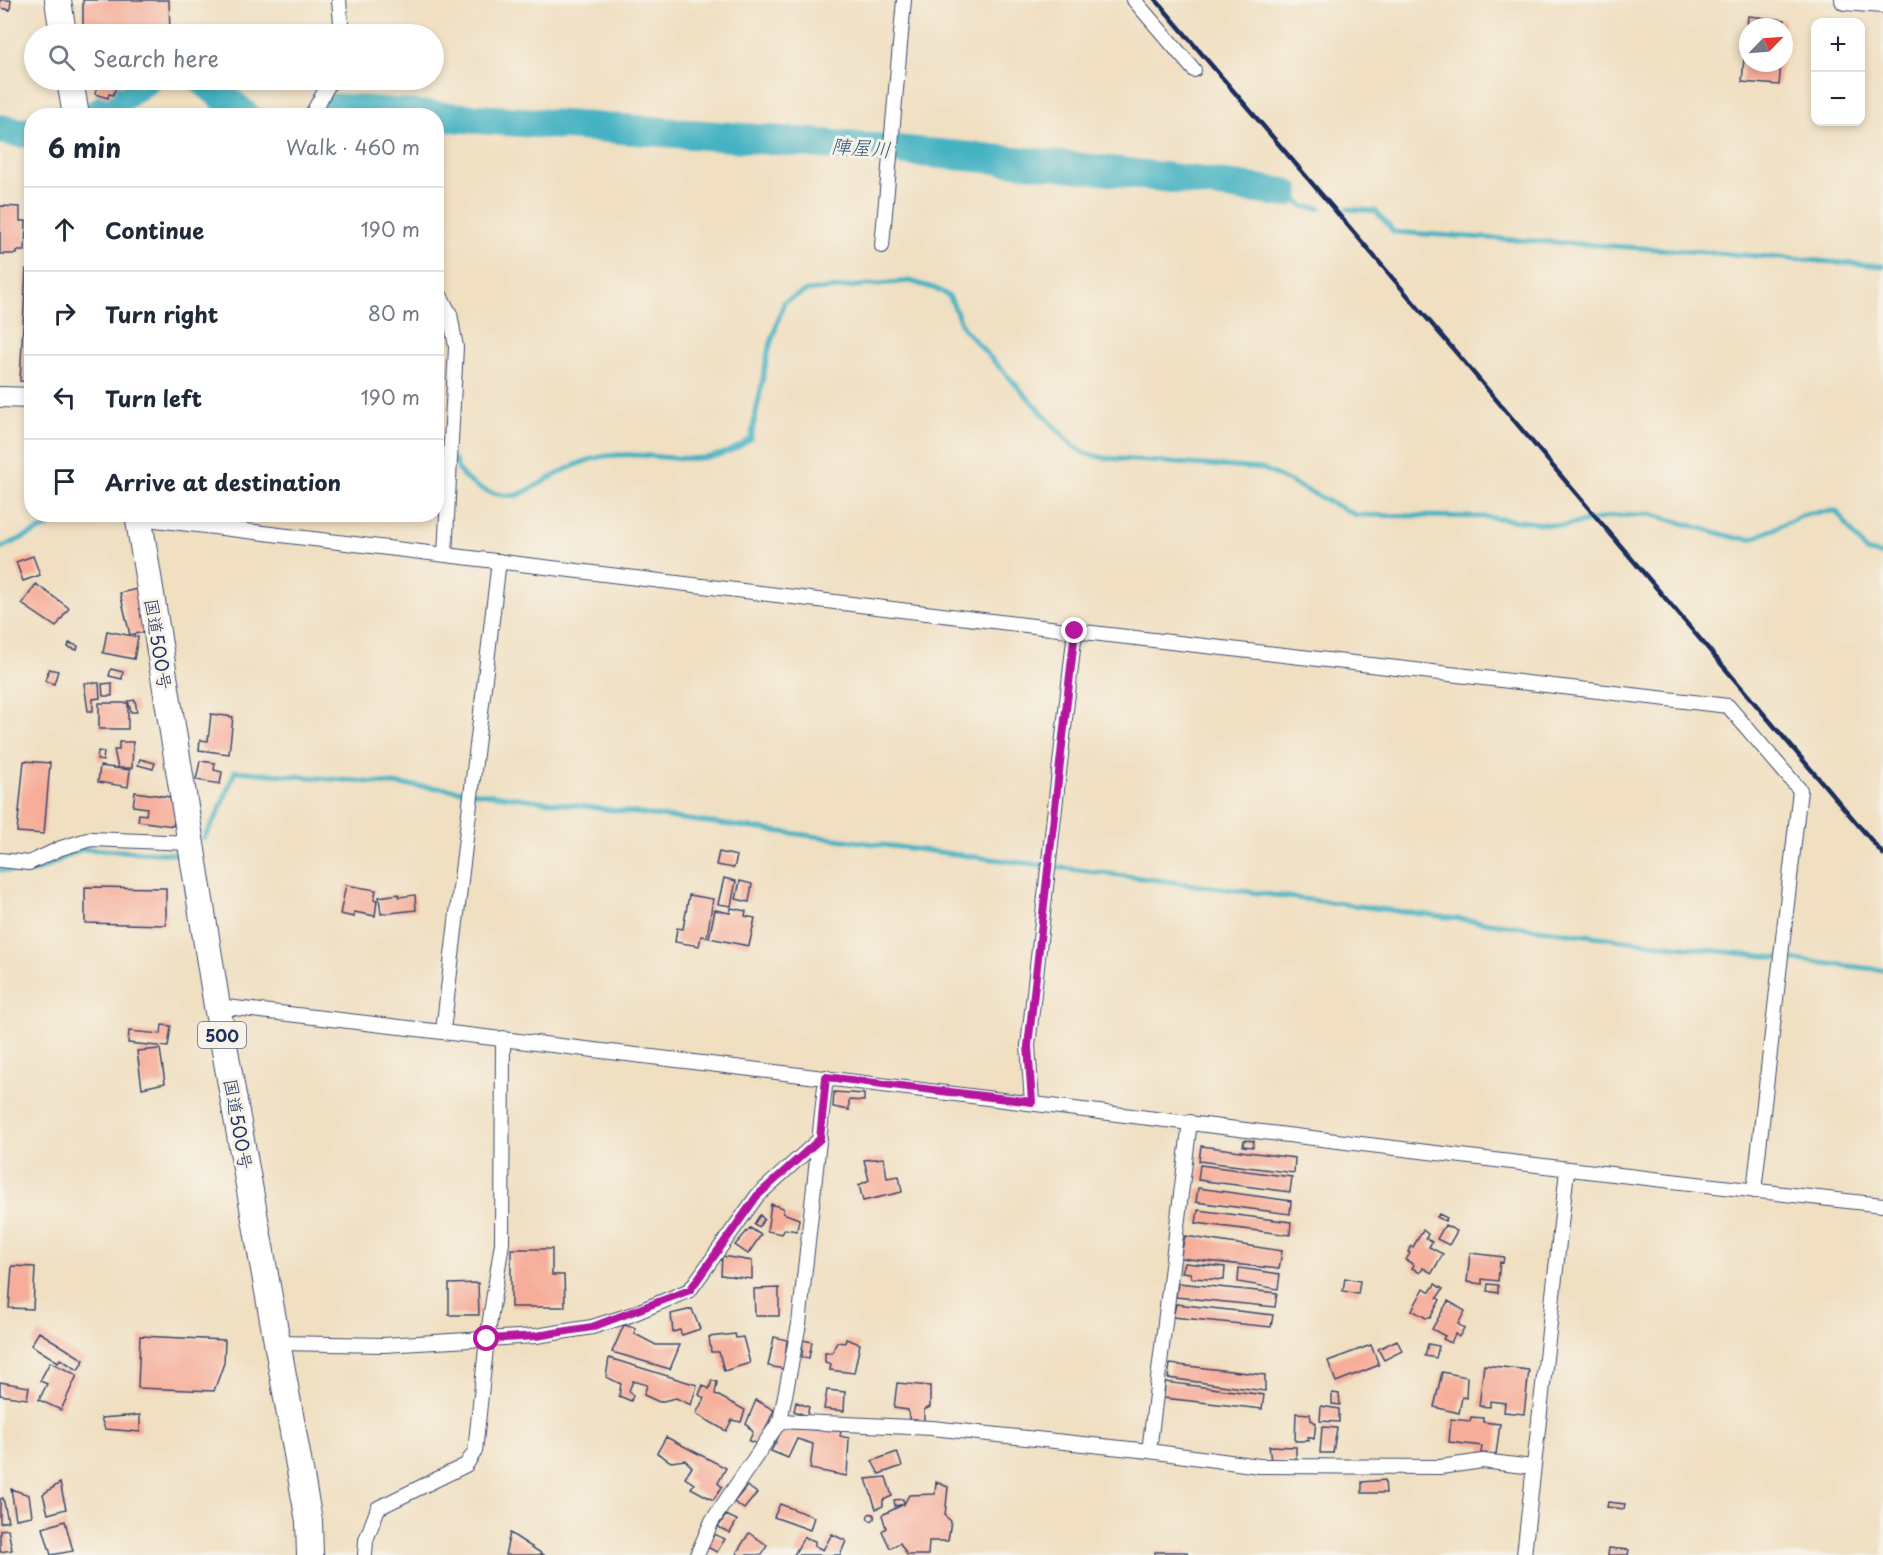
<!DOCTYPE html>
<meta charset="utf-8">
<style>
body{margin:0;font-family:"Playpen Sans","Klee One",sans-serif;background:#f6f6f7;color:#1f2937}
.controls{position:absolute;right:18px;top:18px;display:grid;overflow:hidden;border-radius:12px;box-shadow:0 3px 9px #0003}
.controls button{width:54px;height:54px;display:grid;place-items:center;padding:0;border:0;border-bottom:2px solid #e0e1e3;background:#fff;color:#1f2937;font:30px sans-serif}
.compass{position:absolute;left:1739px;top:18px;width:54px;height:54px;border-radius:50%;background:#fff;box-shadow:0 3px 9px #0003;rotate:65deg}
.stop{position:absolute;width:18px;height:18px;margin:-14px;border:4px solid #b5179e;border-radius:50%;background:#fff}
.stop.end{background:#b5179e;border-color:#fff;box-shadow:0 2px 6px #0008}
.list{margin:0;padding:0;list-style:none}
h2{display:flex;justify-content:space-between;align-items:center;height:78px;margin:0;padding:0 24px;font-size:26px}
h2 small{font-size:20px;font-weight:400;color:#747a83}
.list li{display:grid;grid-template-columns:39px 1fr auto;gap:18px;align-items:center;box-sizing:border-box;height:84px;padding:0 24px;border-top:2px solid #e0e1e3}
.list b{display:block;font-size:22px;white-space:nowrap}
.list em{font-size:20px;font-style:normal;color:#747a83}
.icon{flex:none;width:33px;height:33px;fill:none;stroke:currentColor;stroke-width:2;stroke-linecap:round;stroke-linejoin:round}
.map{position:relative;flex:none;width:1883px;height:1555px;overflow:hidden}
.search{position:absolute;background:#fff;box-shadow:0 3px 9px #0003;left:24px;top:24px;width:420px;height:66px;display:flex;align-items:center;gap:15px;box-sizing:border-box;padding:0 21px;border-radius:33px;color:#747a83;font-size:22px}
.panel{position:absolute;background:#fff;box-shadow:0 3px 9px #0003;left:24px;top:108px;width:420px;height:414px;border-radius:24px}
.map>svg:first-child{display:block}
.lines{fill:none;stroke-linecap:round;stroke-linejoin:round}
.stream{stroke:#45b2c2;stroke-width:5}
.river{stroke:#45b2c2;stroke-width:30}
.building{fill:#f6ad9a}
.street-casing{stroke:#3b496d;stroke-width:16}
.secondary-casing{stroke:#3b496d;stroke-width:22}
.highway-casing{stroke:#3b496d;stroke-width:28}
.street{stroke:#fff;stroke-width:14}
.secondary{stroke:#fff;stroke-width:20}
.highway{stroke:#fff;stroke-width:26}
.rail{stroke:#1b2f5e;stroke-width:4.5}
.route{stroke:#b5179e;stroke-width:8}
.labels{text-anchor:middle;dominant-baseline:central;stroke-width:6;stroke-linejoin:round;paint-order:stroke}
.shield{fill:#f7f3e8;stroke:#5d6a87;stroke-width:1.5}
.shield-label{font-size:16px;font-weight:bold;fill:#1b2f5e}
.street-label{font-size:18px;fill:#1b2f5e;stroke:#f7f3e8}
.water-label{font-size:20px;font-style:italic;fill:#28567c;stroke:#f7f3e8}
</style>
<div class="map">
<svg width="1883" height="1555" viewBox="0 0 1883 1555">
<rect width="100%" height="100%" fill="#f7f3e8"/>
<filter id="ink" filterUnits="userSpaceOnUse"><feTurbulence type="fractalNoise" baseFrequency=".0167" numOctaves="2"/><feDisplacementMap in="SourceGraphic" scale="12" xChannelSelector="R" yChannelSelector="G"/><feConvolveMatrix kernelMatrix="1 2 1 2 8 2 1 2 1" color-interpolation-filters="sRGB"/></filter>
<filter id="wash" filterUnits="userSpaceOnUse"><feTurbulence type="fractalNoise" baseFrequency=".008" numOctaves="4" result="noise"/><feDisplacementMap in="SourceGraphic" scale="24" xChannelSelector="R" yChannelSelector="G"/><feGaussianBlur stdDeviation="1.35" result="paint"/><feColorMatrix in="noise" values="0 0 0 0 0 0 0 0 0 0 0 0 0 0 0 0 0 1.4 0 .05"/><feComposite in="paint" operator="in"/></filter>
<g filter="url(#wash)">
<rect width="100%" height="100%" fill="#f0dfc1"/>
<g class="lines">
<path class="stream" d="M1285,193L1305,207L1320,208
M1347,209L1376,211L1394,232L1703,252L1883,266
M455,460C460,485 495,498 518,495C543,484 569,464 596,458C650,445 702,478 751,438L768,352L784,302L806,291L910,281L939,290L950,297L963,328L1072,445L1084,453L1104,458L1264,469L1356,515L1486,517L1563,526L1614,516L1650,514L1736,538L1752,539L1808,513L1836,511L1866,551L1883,555
M0,548L76,514
M204,838L218,814L235,771L440,788L1623,940L1883,970
M0,870L26,873L39,870L82,849L177,854"/>
<path class="river" d="M203,80L246,116
M94,116L146,80
M330,116L334,108L433,116
M436,116C720,136 1003,153 1285,193
M0,129L21,133L32,132"/>
</g>
<g id="blocks">
<path class="building" d="M0,0H11L10,10L0,8Z
M83,0H169L170,33L83,34Z
M1748,16L1785,20L1784,27H1747Z
M1746,34L1748,63H1781L1779,85L1742,82Z
M91,80H125L123,86L117,84L113,95L109,94L108,98L95,94L98,84Z
M0,206L20,207V221H26L25,251H17V254H0Z
M26,269L32,270V382L20,381Z
M33,556L40,575L23,581L16,562Z
M36,584L69,608L56,627L22,604Z
M137,589L142,619L149,631L130,635L120,593Z
M107,631L138,637L134,659L103,653Z
M69,643L78,646L77,650L68,647Z
M49,669L58,671L54,684L45,681Z
M111,669L123,672L122,679L109,676Z
M84,683H99L100,698L93,699V711H88Z
M112,683V696H103L102,684Z
M135,700L137,712H131L128,701Z
M99,703H128V729H99Z
M211,714L233,717L229,754L199,750L200,740L208,741Z
M119,742H133L132,768H118L114,750H119Z
M98,751L104,752L103,761L97,760Z
M140,759L155,763L153,769L138,765Z
M24,761L50,763L44,834L17,832Z
M200,761L215,763L214,770L222,772L220,784L196,780Z
M100,766L130,770L128,787L98,782Z
M135,792L177,798L173,826L138,821L139,814L146,815L147,808L133,806Z
M719,852L737,856L734,868L716,865Z
M724,878L736,881L731,906L718,904Z
M740,881L752,884L749,902L736,899Z
M346,885L376,890L374,900H377L375,916L354,912V917L340,914Z
M85,887L166,888V925L85,923Z
M399,894V897L415,895L416,910L381,914L379,897Z
M689,895L713,899L707,937L701,936L699,946L675,942L677,928L683,929Z
M731,908L746,911L745,916L755,918L749,946L709,938L715,910L730,913Z
M162,1025L171,1026L168,1047L128,1043L129,1031L161,1034Z
M160,1049L165,1083L142,1088L137,1051Z
M834,1092L864,1094V1101L849,1100V1110L833,1107Z
M1244,1140L1254,1141L1253,1147L1243,1146Z
M1201,1146L1295,1158L1294,1173L1199,1161Z
M884,1158L887,1178L899,1176L902,1192L863,1201L859,1185L869,1180L864,1160Z
M1200,1165L1292,1177L1290,1192L1198,1180Z
M1198,1188L1291,1201L1290,1214L1196,1202Z
M771,1204L783,1208V1213L799,1219L797,1231L785,1229L782,1234L767,1231Z
M1198,1210L1291,1222L1290,1235L1196,1223Z
M1439,1214L1447,1218L1445,1221L1437,1217Z
M760,1215L764,1219L759,1227L754,1224Z
M1445,1225L1457,1231L1449,1245L1437,1239Z
M750,1228L761,1235L748,1254L735,1245Z
M1423,1230L1428,1234L1426,1238L1432,1242L1429,1247L1443,1254L1432,1273L1423,1268L1420,1273L1412,1268L1414,1265L1406,1260L1410,1253L1408,1252L1411,1246L1413,1247Z
M1185,1236L1282,1251L1279,1269L1180,1258Z
M511,1249H552V1275H564L565,1307H511Z
M1470,1253L1504,1257L1503,1263L1500,1262L1498,1281L1482,1279V1284L1467,1282Z
M722,1256L752,1261V1279L721,1275Z
M1185,1263L1225,1267L1224,1280L1192,1278L1190,1273L1182,1272Z
M12,1266L35,1267L33,1309L9,1308Z
M1239,1268L1280,1274L1278,1289L1238,1282Z
M1345,1278L1360,1281L1358,1294L1343,1291Z
M478,1283L479,1315H449V1284Z
M1178,1283L1277,1293L1275,1307L1176,1297Z
M1435,1284L1443,1289L1437,1298L1440,1300L1430,1318H1426L1412,1310L1424,1288L1430,1292Z
M1488,1284L1498,1285V1293L1487,1291Z
M779,1288V1316H755L754,1289Z
M1448,1301L1465,1311L1458,1324L1464,1328L1459,1337L1455,1334L1451,1343L1443,1339L1445,1336L1432,1329Z
M1176,1304L1273,1315L1271,1327L1173,1317Z
M692,1309L700,1329L682,1335L680,1330L673,1332L671,1314Z
M624,1325L635,1328V1334L656,1345H680L670,1369L612,1352Z
M39,1332L84,1360L78,1370L60,1359L58,1362L31,1345Z
M735,1334L736,1338L743,1337L750,1363L724,1371L719,1352H711L709,1337Z
M140,1336L225,1340L224,1363L214,1391L138,1388Z
M774,1337L787,1340L784,1369L768,1366Z
M846,1339L860,1344L854,1373L830,1370L831,1364L825,1362V1353H832L837,1342L845,1343Z
M803,1340L812,1342L809,1358L802,1357Z
M1397,1340L1402,1351L1384,1360L1378,1349Z
M1428,1344L1439,1346L1436,1358L1425,1356Z
M1371,1345L1379,1365L1336,1382L1328,1361Z
M609,1358L697,1385L691,1405L676,1398L659,1402L644,1395L647,1385L633,1381L629,1391L633,1396L631,1401L619,1396L621,1384L606,1377Z
M50,1362L77,1375L61,1410L39,1400L47,1384L40,1381Z
M1170,1364L1265,1375V1391L1168,1378Z
M1484,1365L1529,1370L1524,1414L1504,1412L1505,1403L1490,1401V1407L1479,1406Z
M1442,1372L1467,1377L1466,1398L1462,1397L1459,1413L1434,1407Z
M712,1380L717,1382L715,1394L745,1410L741,1422L732,1420L726,1431L696,1414L704,1398L699,1395L703,1385L709,1389Z
M0,1382L29,1387L27,1399L0,1395Z
M1165,1382L1264,1395L1262,1409L1164,1398Z
M897,1383L930,1386V1407L924,1410V1425L910,1424L908,1410L894,1408Z
M827,1390L845,1392L844,1411L824,1409Z
M1332,1393L1339,1394L1340,1405L1332,1404Z
M756,1400L774,1410L759,1444L749,1441L753,1432L746,1424Z
M796,1402L809,1407L807,1416L794,1411Z
M1321,1406L1339,1409V1422L1320,1421Z
M1296,1413L1310,1414L1311,1420L1316,1423L1314,1439L1308,1437L1309,1441H1295Z
M140,1415V1432L105,1429L101,1418Z
M1471,1417L1483,1418V1422L1500,1424L1496,1454L1481,1453L1482,1446L1449,1442L1451,1419L1470,1421Z
M1322,1427L1337,1428L1333,1453H1320Z
M783,1428L841,1431L840,1436L849,1438L847,1476L810,1469L813,1444L797,1439L788,1458L771,1451Z
M666,1437L726,1468L718,1483L722,1487L713,1500L691,1488L694,1484L685,1478L692,1467L685,1460L671,1462L657,1453Z
M1269,1446L1296,1447V1461H1271Z
M897,1452L902,1466L879,1474L872,1461Z
M886,1477L892,1496L883,1500V1506L876,1509L866,1479Z
M1385,1480L1386,1493H1362V1482Z
M936,1482L948,1487L945,1516L951,1521L948,1541H929L928,1555H907L900,1543L890,1548L882,1531L886,1528L882,1515L904,1504L895,1506L894,1500L903,1499L904,1504L909,1495L935,1494Z
M60,1483L66,1509L48,1514L43,1494Z
M747,1486L757,1493L744,1509L734,1502Z
M11,1489L29,1495L32,1516L16,1519Z
M3,1498L8,1521L0,1523V1499Z
M1608,1502L1625,1504L1624,1509L1607,1507Z
M780,1504L814,1517L810,1530L774,1517Z
M867.5 1517a3.5 3.5 0 1 1 7 0a3.5 3.5 0 1 1-7 0Z
M726,1515L737,1520L730,1533L718,1527Z
M65,1521L73,1551L51,1555L43,1528Z
M8,1529L12,1550L0,1552V1530Z
M510,1533L544,1555H505Z
M749,1533L767,1545L762,1555H738L737,1552Z
M714,1534L725,1539L717,1552L705,1546Z
M832,1534L846,1541L840,1555H794L804,1537L815,1541V1546L823,1550Z
M1609,1548L1629,1550L1628,1555H1608Z
M1155,1552H1187L1188,1555H1155Z"/>
</g>
</g>
<g filter="url(#ink)">
<use href="#blocks" fill-opacity="0" stroke="#3b496d" stroke-width="1.5"/>
<g class="lines">
<defs>
<path id="street" d="M339,0L342,34
M1134,0L1194,70
M311,116L331,80
M882,246L904,0
M436,288L450,314L456,347L445,554
M139,518L1075,631L1728,706L1800,790L1754,1191
M0,860L29,863L61,848L91,839L190,843
M217,1006C773,1068 1327,1144 1883,1205
M443,1031L499,561
M1032,1102L1028,1046L1075,631
M279,1343L384,1345L536,1336L592,1327L630,1315L690,1290L757,1196L820,1139
M780,1421L932,1428L1149,1451L1259,1466L1440,1467L1483,1461L1532,1467
M1149,1451L1190,1122
M365,1555L366,1540L378,1508L466,1465L475,1451L487,1339L502,1243L503,1038
M697,1555L712,1521L780,1421L799,1324L826,1077
M1524,1555L1567,1170"/>
<path id="secondary" d="M1845,0L1883,3
M0,397L32,398"/>
<path id="highway" d="M58,0L63,34
M70,80L76,116
M138,514L217,1006L309,1521L310,1555"/>
</defs>
<use href="#street" class="street-casing"/>
<use href="#secondary" class="secondary-casing"/>
<use href="#highway" class="highway-casing"/>
<use href="#street" class="street"/>
<use href="#secondary" class="secondary"/>
<use href="#highway" class="highway"/>
<path class="rail" d="M1156,0L1883,854"/>
</g>
</g>
<g class="lines" filter="url(#ink)">
<path class="route" d="M487,1339L536,1336L592,1327L690,1290L757,1196L820,1139L826,1077L1032,1102L1028,1046L1075,631"/>
</g>
<g class="labels">
<rect class="shield" x="198" y="1022" width="48" height="26" rx="4.5"/>
<g class="shield-label">
<text x="222" y="1035">500</text>
</g>
<g class="street-label">
<text transform="translate(159 644) rotate(81)">国道500号</text>
<text transform="translate(239 1124) rotate(80)">国道500号</text>
</g>
<g class="water-label">
<text transform="translate(861 147) rotate(4)">陣屋川</text>
</g>
</g>
</svg>
<div class="controls">
<button>+</button>
<button>−</button>
</div>
<svg class="compass" viewBox="-18 -18 36 36"><path d="M0-13l5 13h-10z" fill="#e53935"/><path d="M0 13l5-13h-10z" fill="#747a83"/></svg>
<div class="stop" style="left:487px;top:1339px"></div>
<div class="stop end" style="left:1075px;top:631px"></div>
<div class="search"><svg class="icon" aria-label="search" viewBox="0 0 24 24"><circle cx="10" cy="10" r="6"/><path d="M15 15l6 6"/></svg>Search here</div>
<section class="panel">
<h2>6 min<small>Walk · 460 m</small></h2>
<ul class="list">
<li><svg class="icon" aria-label="ahead" viewBox="0 0 24 24"><path d="M12 20V5M6 11l6-6 6 6"/></svg><div><b>Continue</b></div><em>190 m</em></li>
<li><svg class="icon" aria-label="right" viewBox="0 0 24 24"><path d="M7 20v-9h11M14 6l5 5-5 5"/></svg><div><b>Turn right</b></div><em>80 m</em></li>
<li><svg class="icon" aria-label="left" viewBox="0 0 24 24"><path d="M17 20v-9H6M10 6l-5 5 5 5"/></svg><div><b>Turn left</b></div><em>190 m</em></li>
<li><svg class="icon" aria-label="arrive" viewBox="0 0 24 24"><path d="M6 21V4h12l-3 4 3 4H6"/></svg><div><b>Arrive at destination</b></div></li>
</ul>
</section>
</div>
